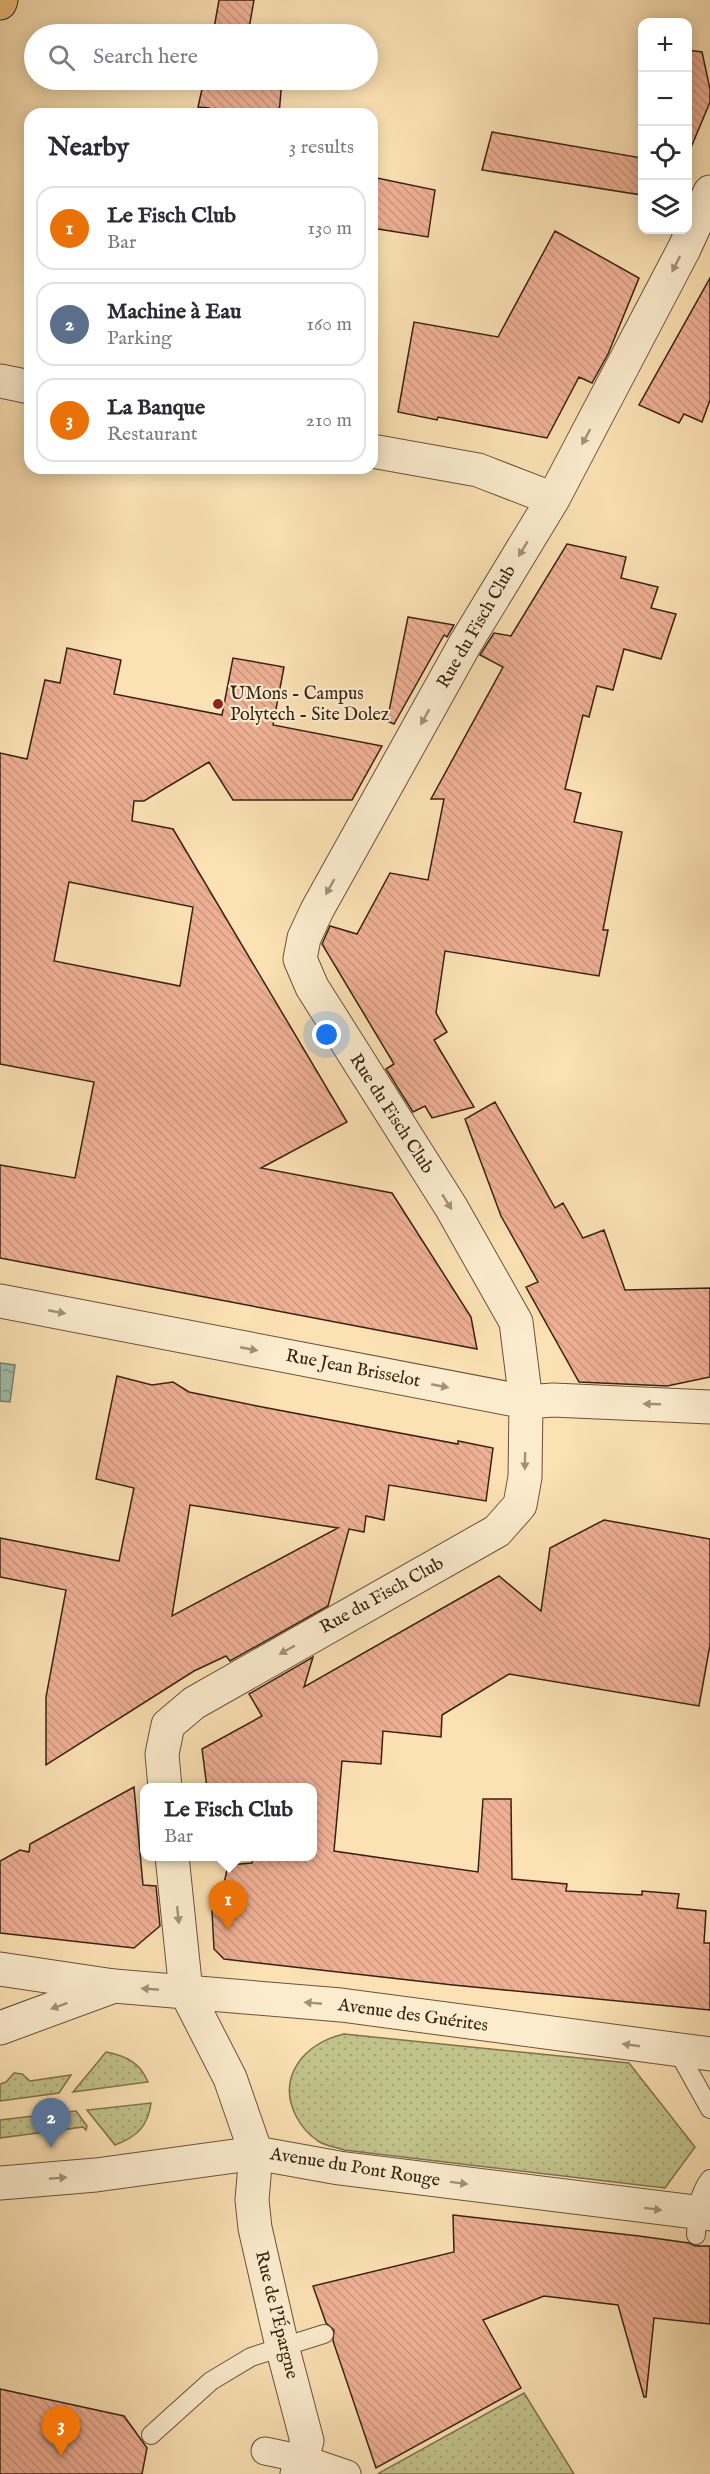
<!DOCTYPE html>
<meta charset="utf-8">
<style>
body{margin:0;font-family:"IM FELL English",serif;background:#f2f2f3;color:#2b2b33}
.controls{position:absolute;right:18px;top:18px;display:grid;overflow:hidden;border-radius:12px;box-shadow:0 3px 15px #0003}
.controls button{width:54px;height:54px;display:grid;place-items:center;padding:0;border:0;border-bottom:2px solid #e1e1e2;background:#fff;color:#2b2b33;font:30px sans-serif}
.you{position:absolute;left:327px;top:1035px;width:21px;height:21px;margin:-15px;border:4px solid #fff;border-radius:50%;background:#1a73e8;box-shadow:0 0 0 9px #1a73e833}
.badge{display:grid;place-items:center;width:39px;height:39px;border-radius:50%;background:#111827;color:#fff;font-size:20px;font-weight:700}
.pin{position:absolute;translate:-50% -50px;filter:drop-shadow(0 2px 3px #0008)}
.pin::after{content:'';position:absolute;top:32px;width:21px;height:18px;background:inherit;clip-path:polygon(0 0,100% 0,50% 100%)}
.popup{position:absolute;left:140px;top:1783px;width:177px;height:78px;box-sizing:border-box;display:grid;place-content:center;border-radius:12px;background:#fff;filter:drop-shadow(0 2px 4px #0005);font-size:20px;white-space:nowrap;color:#7c7c81}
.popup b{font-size:22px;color:#2b2b33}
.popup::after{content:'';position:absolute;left:50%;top:100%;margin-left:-12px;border:12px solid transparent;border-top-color:#fff}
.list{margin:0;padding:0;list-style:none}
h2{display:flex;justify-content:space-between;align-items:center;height:78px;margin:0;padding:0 24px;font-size:26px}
h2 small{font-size:20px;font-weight:400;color:#7c7c81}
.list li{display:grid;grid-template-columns:39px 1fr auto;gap:18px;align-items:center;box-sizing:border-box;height:84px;margin:0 12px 12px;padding:0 12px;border:2px solid #e1e1e2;border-radius:18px}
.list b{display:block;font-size:22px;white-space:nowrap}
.list p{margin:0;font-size:20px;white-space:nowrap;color:#7c7c81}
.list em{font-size:20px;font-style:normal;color:#7c7c81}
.icon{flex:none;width:33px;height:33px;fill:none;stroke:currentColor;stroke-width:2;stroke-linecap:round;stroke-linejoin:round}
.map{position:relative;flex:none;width:710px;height:2474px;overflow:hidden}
.search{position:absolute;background:#fff;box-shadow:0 3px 15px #0003;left:24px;top:24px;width:354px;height:66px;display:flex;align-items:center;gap:15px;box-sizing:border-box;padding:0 21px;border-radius:33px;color:#7c7c81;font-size:22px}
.panel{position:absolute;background:#fff;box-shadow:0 3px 15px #0003;left:24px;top:108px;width:354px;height:366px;border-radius:18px}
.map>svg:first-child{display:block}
.grass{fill:url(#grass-dots);stroke:#7d7250;stroke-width:1.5}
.water{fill:url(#water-ripples);stroke:#76806e;stroke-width:1.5}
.building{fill:url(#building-back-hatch);stroke:#382215;stroke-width:1.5;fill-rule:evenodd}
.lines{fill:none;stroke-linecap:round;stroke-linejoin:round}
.service-casing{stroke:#69523d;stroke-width:20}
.pedestrian-casing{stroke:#69523d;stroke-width:29}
.minor-casing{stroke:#69523d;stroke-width:35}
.tertiary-casing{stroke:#69523d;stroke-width:35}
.primary-casing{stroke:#382215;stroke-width:35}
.service{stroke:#fcecce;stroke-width:18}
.pedestrian{stroke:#fcecce;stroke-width:27}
.minor{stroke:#fcecce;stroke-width:33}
.tertiary{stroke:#fcecce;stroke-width:33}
.primary{stroke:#eec07a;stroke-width:33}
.oneway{fill:#a4917b}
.poi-dot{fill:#8f2418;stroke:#fcecce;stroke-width:2}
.labels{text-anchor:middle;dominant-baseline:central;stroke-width:4.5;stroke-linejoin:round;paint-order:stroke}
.street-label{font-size:18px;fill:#382215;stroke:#fcecce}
.poi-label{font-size:18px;fill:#382215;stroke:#fcecce;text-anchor:start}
</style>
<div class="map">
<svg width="710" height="2474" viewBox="0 0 710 2474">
<defs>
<pattern id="grass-dots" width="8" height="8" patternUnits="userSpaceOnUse" patternTransform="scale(1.5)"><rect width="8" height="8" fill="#c2c28b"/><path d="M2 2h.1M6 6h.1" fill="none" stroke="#a7a677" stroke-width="1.8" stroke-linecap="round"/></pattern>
<pattern id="water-ripples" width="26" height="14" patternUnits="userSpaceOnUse" patternTransform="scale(1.5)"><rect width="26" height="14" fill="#9fbea9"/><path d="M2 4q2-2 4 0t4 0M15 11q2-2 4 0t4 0" fill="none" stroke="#839a88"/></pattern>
<pattern id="building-back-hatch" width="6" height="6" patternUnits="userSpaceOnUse" patternTransform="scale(1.5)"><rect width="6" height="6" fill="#efb095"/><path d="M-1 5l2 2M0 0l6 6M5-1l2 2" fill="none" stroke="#ce9780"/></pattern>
</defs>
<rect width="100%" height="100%" fill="#fbe1b4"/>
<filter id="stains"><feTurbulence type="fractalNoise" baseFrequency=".00333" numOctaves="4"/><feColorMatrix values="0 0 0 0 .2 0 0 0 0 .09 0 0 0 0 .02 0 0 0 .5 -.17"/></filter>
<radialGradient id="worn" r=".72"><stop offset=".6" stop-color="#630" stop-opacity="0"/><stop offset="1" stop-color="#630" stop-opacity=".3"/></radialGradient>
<path class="grass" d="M344,2034L629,2063L695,2147L665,2188L344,2150C335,2147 326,2146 318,2141C309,2135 301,2126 296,2116C276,2076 305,2043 344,2034Z
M106,2052C127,2056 140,2063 148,2082L73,2092Z
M14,2073L22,2074L30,2081L71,2075L59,2093L0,2101V2084L6,2082Z
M151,2103C148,2126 137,2137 115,2145L87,2110Z
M76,2111L87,2126L86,2130L83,2127L0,2138V2120Z
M524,2393L574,2474H378L379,2473Z"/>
<path class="water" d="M0,1363L15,1365L10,1402L0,1401Z"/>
<path class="building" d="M219,0H254L248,34H213Z
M687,50L702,52L710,89V102L687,157Z
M204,80H282L279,114H207L209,108L198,107Z
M492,132L641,158L642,150V195L482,170Z
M372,177L435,190L428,237L372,228Z
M555,231L639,278L608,354L592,383L579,377L547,438L438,417L437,420L398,412L414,322L498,337Z
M710,278V400L702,422L684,414L679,423L639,405Z
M567,544L626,557L621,578L658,587L651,608L676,614L661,659L624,649L613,690L597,686L589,717L583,715L565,789L581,793L574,822L622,832L603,930H608L599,976L445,951L436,1013L447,1032L434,1040L474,1107L432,1118L425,1106L413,1112L386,1069L394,1064L322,944L330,926L357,934L390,873L428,880L444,799H431L503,667L480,655L494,633L511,636Z
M408,617L454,625L447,637L444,635L394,724L387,721Z
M67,648L121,660L114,694L222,715L233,658L284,667L273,725L382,746L352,800H233L209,762L144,801H134L132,821L173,829L347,1122L261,1168L392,1193L471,1317L477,1349L0,1258V1165L75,1178L94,1082L0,1064V753L27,759L45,680L60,683ZM69,882L193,907L180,986L54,961Z
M495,1102L555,1208L563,1203L583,1238L604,1230L625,1290L710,1288V1377L667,1386L579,1382L526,1287L538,1282L501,1216L465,1119Z
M117,1376L152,1385L173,1382L189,1392L257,1406L458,1444V1441L493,1448L486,1501L389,1485L384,1520L366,1516L364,1532L349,1529L328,1606L230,1661L226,1656L194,1671L46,1765V1697L66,1590L0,1577V1538L119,1561L134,1488L96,1479ZM190,1505L338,1528L172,1616Z
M604,1520L710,1539V1645L699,1706L509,1674L442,1715L441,1737L383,1731L381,1764L342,1761L334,1851L478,1872L483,1799H511L512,1879L567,1884L566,1891L642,1895V1891L679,1894L677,1908L706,1911L704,1943H710V2010L453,1985L224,1959L214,1949L211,1892L222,1893L228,1865L252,1863L253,1857H312V1788H207L202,1749L262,1716L249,1694L313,1657L304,1687L499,1576L541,1611L550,1548Z
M134,1787L143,1885L156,1886L160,1926L134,1948L0,1933V1861L20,1850L29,1852L30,1844Z
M453,2215L639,2236L689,2243L695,2246H710V2324L654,2318L646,2397H644L618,2305L544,2296L483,2320L521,2388L376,2468L333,2341L334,2330L326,2323L313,2286L454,2252Z
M0,2389L124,2416L147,2448L142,2474H0Z"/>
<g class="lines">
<defs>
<path id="service" d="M677,2050L710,2109
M696,2235C697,2216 697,2195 710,2179
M151,2435L211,2381L251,2357L324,2334"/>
<path id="pedestrian" d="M265,2451L303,2459L347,2474"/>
<path id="minor" d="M0,381L30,387
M372,451L478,470L553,499
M0,1301L526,1402L553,1400L710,1407
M165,1788L162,1754L168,1725L194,1703L497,1531L520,1505L525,1477L526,1402L516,1322L451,1207L312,987L300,959L304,938L317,910L465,644L553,499L684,249L710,192
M172,1856L186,1992
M0,1969L114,1986
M256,2153L252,2200L255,2228L282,2346L307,2441L297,2474"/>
<path id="tertiary" d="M186,1992L230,2078L256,2153
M0,2028L114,1986L341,2005L710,2054
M0,2183L96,2175L256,2153L339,2168L710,2214"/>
<path id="primary" d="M0,3L1,0"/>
</defs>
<use href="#service" class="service-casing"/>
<use href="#pedestrian" class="pedestrian-casing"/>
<use href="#minor" class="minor-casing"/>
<use href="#tertiary" class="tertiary-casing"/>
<use href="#primary" class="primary-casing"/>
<use href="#service" class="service"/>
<use href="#pedestrian" class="pedestrian"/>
<use href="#minor" class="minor"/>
<use href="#tertiary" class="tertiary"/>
<use href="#primary" class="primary"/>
</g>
<defs><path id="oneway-solid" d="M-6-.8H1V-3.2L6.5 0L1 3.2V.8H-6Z" transform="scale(1.5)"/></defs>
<g class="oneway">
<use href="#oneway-solid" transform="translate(676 264) rotate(117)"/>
<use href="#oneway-solid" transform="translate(586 437) rotate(118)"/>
<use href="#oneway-solid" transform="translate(523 549) rotate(121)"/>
<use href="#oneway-solid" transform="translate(425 717) rotate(119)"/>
<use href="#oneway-solid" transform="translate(330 887) rotate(119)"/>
<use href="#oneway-solid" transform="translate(447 1202) rotate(58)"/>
<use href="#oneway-solid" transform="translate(57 1312) rotate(11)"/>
<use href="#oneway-solid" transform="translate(249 1349) rotate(11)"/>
<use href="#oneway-solid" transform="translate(440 1386) rotate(11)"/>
<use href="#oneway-solid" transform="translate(652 1404) rotate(-178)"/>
<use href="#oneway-solid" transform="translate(525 1461) rotate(91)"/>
<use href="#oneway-solid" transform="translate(287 1650) rotate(151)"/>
<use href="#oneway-solid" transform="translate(178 1915) rotate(84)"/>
<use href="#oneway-solid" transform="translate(150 1989) rotate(-175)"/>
<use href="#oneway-solid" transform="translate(313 2003) rotate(-175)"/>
<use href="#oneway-solid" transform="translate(59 2006) rotate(160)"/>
<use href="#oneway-solid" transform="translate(631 2045) rotate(-172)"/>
<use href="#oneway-solid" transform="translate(58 2178) rotate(-5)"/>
<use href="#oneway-solid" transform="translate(459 2183) rotate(7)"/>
<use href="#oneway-solid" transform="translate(653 2209) rotate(7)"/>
</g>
<circle class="poi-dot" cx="218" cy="704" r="6"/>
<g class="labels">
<g class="street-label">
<text transform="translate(477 627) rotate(-60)">Rue du Fisch Club</text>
<text transform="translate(391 1114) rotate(57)">Rue du Fisch Club</text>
<text transform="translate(353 1369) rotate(11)">Rue Jean Brisselot</text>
<text transform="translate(382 1596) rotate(-29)">Rue du Fisch Club</text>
<text transform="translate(413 2016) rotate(8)">Avenue des Guérites</text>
<text transform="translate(355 2168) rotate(9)">Avenue du Pont Rouge</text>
<text transform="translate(276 2315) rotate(76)">Rue de l'Épargne</text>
</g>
<g class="poi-label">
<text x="230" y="694">UMons - Campus<tspan x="230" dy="21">Polytech - Site Dolez</tspan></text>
</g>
</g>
<rect width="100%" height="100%" filter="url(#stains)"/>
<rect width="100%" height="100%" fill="url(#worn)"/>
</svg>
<div class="controls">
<button>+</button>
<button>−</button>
<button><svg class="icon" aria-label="locate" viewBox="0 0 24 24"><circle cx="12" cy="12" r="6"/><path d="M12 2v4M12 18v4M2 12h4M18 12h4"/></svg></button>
<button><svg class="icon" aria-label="layers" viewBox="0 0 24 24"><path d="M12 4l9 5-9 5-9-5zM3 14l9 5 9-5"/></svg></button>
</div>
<div class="you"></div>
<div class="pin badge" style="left:228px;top:1930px;background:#e8710a">1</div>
<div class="popup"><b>Le Fisch Club</b>Bar</div>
<div class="pin badge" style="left:51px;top:2148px;background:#5c6f8a">2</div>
<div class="pin badge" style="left:61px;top:2456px;background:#e8710a">3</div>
<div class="search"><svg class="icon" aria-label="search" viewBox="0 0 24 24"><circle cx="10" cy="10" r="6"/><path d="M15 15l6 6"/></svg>Search here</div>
<section class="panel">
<h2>Nearby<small>3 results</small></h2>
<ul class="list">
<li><span class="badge" style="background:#e8710a">1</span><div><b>Le Fisch Club</b><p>Bar</p></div><em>130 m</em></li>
<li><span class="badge" style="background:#5c6f8a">2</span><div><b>Machine à Eau</b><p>Parking</p></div><em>160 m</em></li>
<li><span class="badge" style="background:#e8710a">3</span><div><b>La Banque</b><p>Restaurant</p></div><em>210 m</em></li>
</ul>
</section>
</div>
